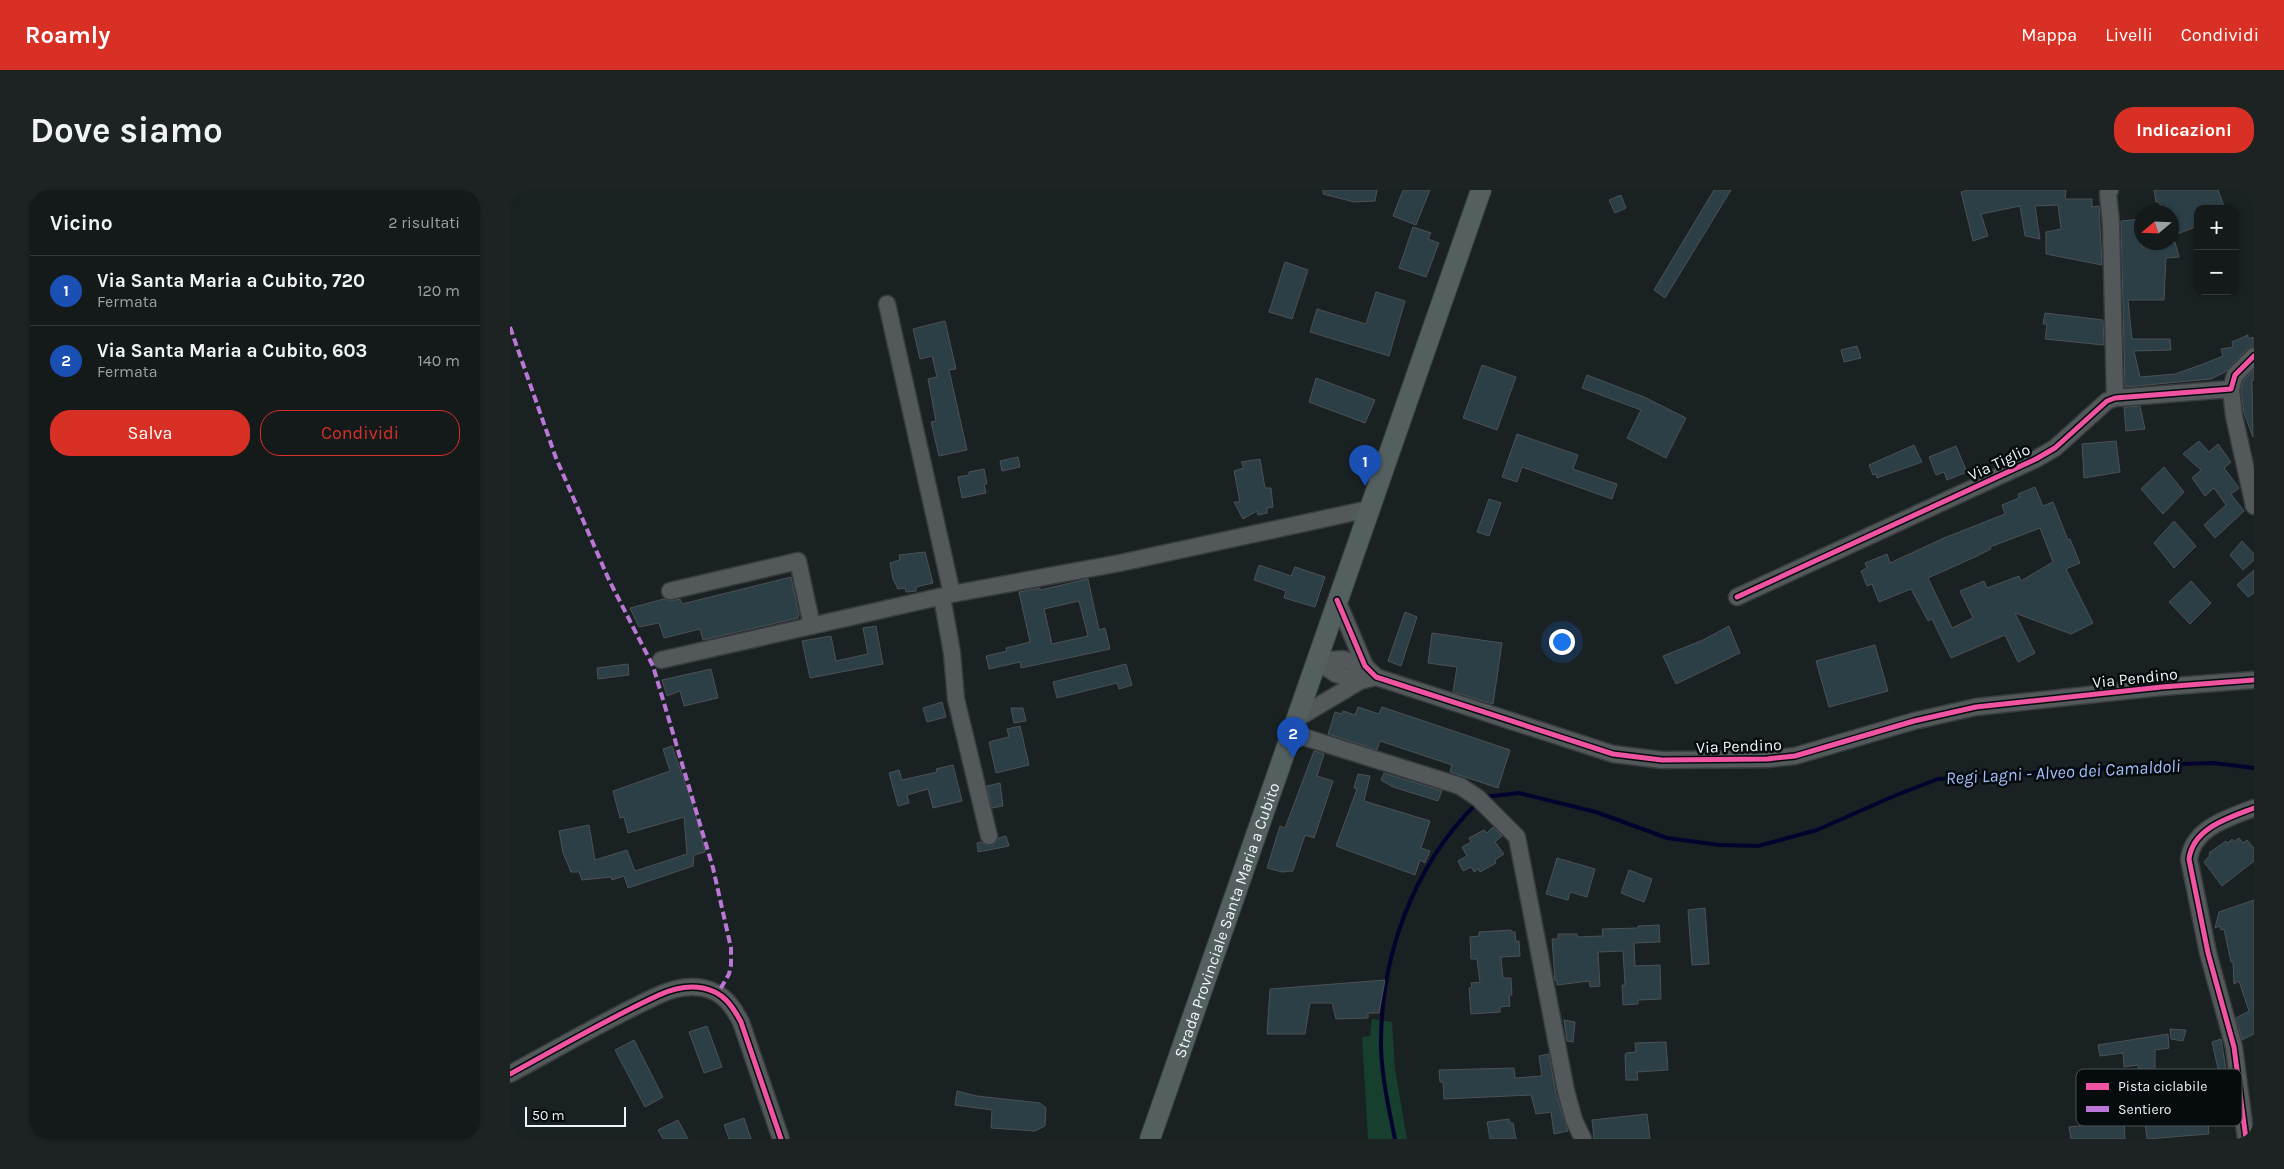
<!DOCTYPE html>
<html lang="it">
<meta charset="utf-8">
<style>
body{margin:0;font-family:Karla,sans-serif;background:#1d2223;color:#f1f3f6}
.controls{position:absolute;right:15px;top:15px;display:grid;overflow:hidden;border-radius:10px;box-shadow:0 1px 4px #0004}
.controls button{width:45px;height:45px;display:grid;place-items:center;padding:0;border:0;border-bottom:1px solid #333839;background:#14191a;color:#f1f3f6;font:25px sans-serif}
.compass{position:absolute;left:1624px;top:15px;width:45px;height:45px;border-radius:50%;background:#14191a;box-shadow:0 1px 4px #0004;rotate:251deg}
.scale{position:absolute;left:15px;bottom:12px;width:101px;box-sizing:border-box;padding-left:5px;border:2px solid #ecf5f7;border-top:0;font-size:14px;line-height:18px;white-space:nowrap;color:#ecf5f7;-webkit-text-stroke:4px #060c0d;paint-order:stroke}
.you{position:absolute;left:1051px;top:451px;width:18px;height:18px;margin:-12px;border:4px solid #fff;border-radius:50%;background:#1a73e8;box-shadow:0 0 0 8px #1a73e833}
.badge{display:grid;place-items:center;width:32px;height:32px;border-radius:50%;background:#d93025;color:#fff;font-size:16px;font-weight:700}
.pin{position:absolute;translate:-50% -41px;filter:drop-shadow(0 1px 2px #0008)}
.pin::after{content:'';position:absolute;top:26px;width:18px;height:15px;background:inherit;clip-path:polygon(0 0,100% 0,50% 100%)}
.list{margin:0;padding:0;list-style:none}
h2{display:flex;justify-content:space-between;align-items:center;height:65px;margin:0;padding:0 20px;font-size:21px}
h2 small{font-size:16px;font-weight:400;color:#9da0a2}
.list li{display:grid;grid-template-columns:32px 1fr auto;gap:15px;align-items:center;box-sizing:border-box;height:70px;padding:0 20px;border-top:1px solid #333839}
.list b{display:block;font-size:19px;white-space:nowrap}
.list p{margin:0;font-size:16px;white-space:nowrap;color:#9da0a2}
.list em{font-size:16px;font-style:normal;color:#9da0a2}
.actions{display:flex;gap:10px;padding:15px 20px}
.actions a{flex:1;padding:11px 0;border:1px solid #d93025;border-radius:20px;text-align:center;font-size:18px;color:#d93025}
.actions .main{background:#d93025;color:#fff}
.map{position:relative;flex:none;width:1744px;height:949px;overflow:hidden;border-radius:20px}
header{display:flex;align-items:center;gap:30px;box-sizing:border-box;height:70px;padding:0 25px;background:#d93025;color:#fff}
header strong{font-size:24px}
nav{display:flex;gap:28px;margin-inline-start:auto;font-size:18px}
.intro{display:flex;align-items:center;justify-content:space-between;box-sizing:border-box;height:120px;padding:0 30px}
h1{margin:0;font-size:35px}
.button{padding:12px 22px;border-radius:20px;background:#d93025;color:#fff;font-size:18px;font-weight:700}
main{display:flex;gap:30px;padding:0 30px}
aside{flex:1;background:#14191a;border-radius:20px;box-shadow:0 1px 4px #0004}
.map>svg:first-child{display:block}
.green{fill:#163f2e}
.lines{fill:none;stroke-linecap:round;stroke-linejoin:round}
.stream{stroke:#03032d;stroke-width:4}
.building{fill:#2c3f47;stroke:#4c5153;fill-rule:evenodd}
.minor-casing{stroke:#383c3e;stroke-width:19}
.major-casing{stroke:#383c3e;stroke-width:22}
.minor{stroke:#53595a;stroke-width:16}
.major{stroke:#546060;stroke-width:20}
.quiet{stroke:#ba77d6;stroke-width:4;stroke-dasharray:8 4;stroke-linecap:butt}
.cycleway-casing{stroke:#060c0d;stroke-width:8}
.cycleway{stroke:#f153a3;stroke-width:5}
.labels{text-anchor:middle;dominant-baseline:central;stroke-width:5;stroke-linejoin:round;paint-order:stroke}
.street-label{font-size:16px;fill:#ecf5f7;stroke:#060c0d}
.water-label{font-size:18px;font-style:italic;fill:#a3bffb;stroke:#060c0d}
.key{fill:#060c0d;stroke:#4b5253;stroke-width:1}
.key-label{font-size:14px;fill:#ecf5f7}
</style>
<header>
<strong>Roamly</strong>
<nav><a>Mappa</a><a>Livelli</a><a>Condividi</a></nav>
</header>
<div class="intro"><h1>Dove siamo</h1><a class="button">Indicazioni</a></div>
<main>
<aside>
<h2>Vicino<small>2 risultati</small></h2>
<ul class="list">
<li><span class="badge" style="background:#1a4fb4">1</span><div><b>Via Santa Maria a Cubito, 720</b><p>Fermata</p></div><em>120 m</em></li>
<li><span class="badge" style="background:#1a4fb4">2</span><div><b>Via Santa Maria a Cubito, 603</b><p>Fermata</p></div><em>140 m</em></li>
</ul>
<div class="actions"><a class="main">Salva</a><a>Condividi</a></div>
</aside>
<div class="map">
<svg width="1744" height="949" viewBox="0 0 1744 949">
<rect width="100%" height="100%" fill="#1a2123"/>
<path class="green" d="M862,829L882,832L885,879L897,949H858L852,847L860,846Z"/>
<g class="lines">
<path class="stream" d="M974,607L1009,603L1086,622L1157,648L1210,655L1248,656L1307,640L1384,606L1428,589L1641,575L1704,573L1744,578
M885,949C879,920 872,888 871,858C870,768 902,677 967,613"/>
</g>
<path class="building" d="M813,0H867L865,11L844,12L813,4Z
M893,0H920L906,35L883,26Z
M1204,0H1221L1155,108L1144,100Z
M1458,0H1556L1555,9H1582V17L1589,16L1592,75L1536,64V42L1551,39L1548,15L1525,16L1530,49L1515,46L1510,16L1471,24L1478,46L1463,51L1451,2Z
M1644,0H1708L1715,19H1688V36L1662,46V22H1653L1649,12H1646Z
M1111,5L1116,18L1105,23L1099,10Z
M1632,29V57L1665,52L1669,67L1656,68L1654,110H1618L1622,149H1660L1661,160L1624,161L1630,187L1665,184L1696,173L1713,166L1711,159L1723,157L1722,152L1738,145V149L1743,147V156L1737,159L1715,182L1701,189L1615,197L1611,31Z
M903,37L921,43L918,49L929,53L916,87L889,78Z
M775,72L798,80L782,129L759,122Z
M866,102L895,111L879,166L800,142L807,119L856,134Z
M1535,123L1593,130L1594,155L1535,149L1537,134H1533Z
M435,131L446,179L439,180L457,260L429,266L421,232L426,231L418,189L427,187L422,166L410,169L403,139Z
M1347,156L1351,168L1334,172L1331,160Z
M972,175L1006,187L987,240L953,228Z
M1744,180V190H1742L1743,247L1734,223L1731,200L1734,190Z
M1077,185L1134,207L1176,228L1156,268L1117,248L1131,220L1072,198Z
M806,188L865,210L855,233L799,212Z
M1630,216L1635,239L1616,241L1614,217Z
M1007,244L1068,265L1063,279L1107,294L1102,309L1012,277L1007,292L992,287Z
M1606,251L1610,282L1574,288L1572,254Z
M1689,251L1699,262L1708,254L1721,272L1714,278L1729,298L1721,304L1734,321L1705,348L1694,335L1716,315L1704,298L1695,306L1682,288L1691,280L1673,264Z
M1404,255L1412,272L1367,288L1366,284L1363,285L1359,275Z
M1446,256L1457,282L1437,290L1434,282L1426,285L1419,267Z
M508,267L510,277L492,281L490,271Z
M750,269L755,298H761L763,317L757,318V323L748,325L747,321L733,329L724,312H730L724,281L734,278L731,272Z
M1654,277L1674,302L1653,324L1631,299Z
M474,279L477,294H474L476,303L452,308L448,287L459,285V282Z
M1525,297L1533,316L1543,312L1558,350L1560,349L1570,373L1556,379L1583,433L1561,444L1505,423L1525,463L1508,472L1495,445L1441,468L1422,429L1418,431L1401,399L1369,412L1362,394L1357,396L1351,381L1357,378L1355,373L1377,364L1380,373L1434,348L1495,324L1492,315L1509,308L1508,304ZM1530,338L1543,372L1511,391L1509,386L1477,398L1474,391L1450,401L1463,428L1442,438L1418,388L1465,367L1481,359L1480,357Z
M979,309L991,313L979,346L967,342Z
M1664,331L1686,356L1664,378L1644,353Z
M1732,351L1744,364V370L1733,380L1720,365Z
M415,362L423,393L406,397V401L396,402L395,398L388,399L383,389L380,373L390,370L389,365Z
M749,375L781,386L785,377L815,387L805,417L774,408L776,401L744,390Z
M1744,380V403L1738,407L1727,395Z
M281,387L289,425L288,428L193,450L190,439L154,448L149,433L129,437L120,418L154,409L162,411L170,409L172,414Z
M578,389L589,440L595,438L600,459L511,478L510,472L479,479L476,466L497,461L496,458L520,452L509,402L530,398V400ZM569,411L578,446L542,454L534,419Z
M1681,391L1701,413L1680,434L1659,412Z
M895,422L907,427L891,476L878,471Z
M366,436L373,474L300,488L292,451L321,446L326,471L358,464L353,438Z
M1219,436L1230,463L1166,494L1153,466L1193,450Z
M922,443L992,453L983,514L943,502L947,477L918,473Z
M1365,455L1378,501L1319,517L1306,471Z
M118,474L119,485L88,489L87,478Z
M616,474L622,495L609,499L607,493L547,508L543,492Z
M201,479L208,508L174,516L170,501L157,506L152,490Z
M432,512L436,527L417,532L413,518Z
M848,517L869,524L872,517L1000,560L988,598L940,582L942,575L870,551L867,560L818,544L825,522L832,524L833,521L845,525Z
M501,518H513L516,531L504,533Z
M510,536L519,575L486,583L479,552L499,547L497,539Z
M162,556L184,618L195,662L184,665L183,676L118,698L114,686L102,690L101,687L72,690L69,682H61L53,663L49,641L79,635L85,670L117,660L125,681L177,664L174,627L118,643L114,627L110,628L103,601L160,581L153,559Z
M804,561L814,564L807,586L823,591L804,648L795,645L783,681L772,682L757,678L770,636L775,638Z
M443,575L452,611L423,618L418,599L397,605L399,613L388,616L379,583L389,580L392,590L427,582L426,579Z
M874,583L932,601L928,611L883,597L871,590Z
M848,584L860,586L854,611L920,631L911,658L920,661L915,673L910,670L905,685L826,656L847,599L844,598Z
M490,593L493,616L482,618L477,596Z
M983,637L992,646L985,652L994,664L985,670L986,673L970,682L969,679L964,682L961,677L953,681L948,671L957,666L952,657L961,652L959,648L974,640L977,643Z
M496,646L499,656L468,662L467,653L471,652L476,655L482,656L489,648Z
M1729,648L1733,653L1737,650L1744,658V671L1712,696L1694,672L1700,665L1699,663L1716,651L1718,653L1722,649L1724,652Z
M1047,668L1085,679L1077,707L1060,702L1058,710L1036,704Z
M1119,680L1142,689L1134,712L1111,703Z
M1744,710V844L1732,850L1726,828L1739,821L1729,791L1724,794L1723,772H1721L1714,739L1711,740L1710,736L1705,738L1709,722Z
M1195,718L1199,774L1182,775L1178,720Z
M1149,735L1150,752L1124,753L1125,776L1150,775L1151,809L1128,810V814L1113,815L1112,795H1115L1113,761L1088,762L1090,796L1080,797L1079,791L1047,795V790L1045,791L1042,749H1048V744H1067V747L1093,746L1092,739L1128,738V736Z
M1001,740V742H1005L1006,752L1009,751L1010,766L991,767L993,788H1001L1002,805H999L1000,816L990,817V822L961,824L959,798L962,797L961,793L970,792L967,769H961L960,747L969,746V742Z
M875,790L869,823H858V828L826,829L822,813H800L795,844H757L760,799Z
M1054,830L1065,832L1063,852L1057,851Z
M197,836L212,877L194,883L179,842Z
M1660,839L1676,840L1673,851L1661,849Z
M1658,844L1659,858L1645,860V885L1629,886L1628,875L1614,877L1613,863L1590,866L1588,855Z
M1711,849L1721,909L1715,910L1702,852Z
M124,850L153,907L135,917L105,860Z
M1156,852L1158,880L1127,882L1128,890H1116L1115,866L1116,863L1126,862L1125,853Z
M1039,864L1046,904L1058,941L1044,944L1041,922L1026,924L1021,905L934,909L933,892H930L929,880L1004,878L1005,888L1032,886L1029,866Z
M447,901L467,906L530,913L536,918L535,936L525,941L481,938L482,920L445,915Z
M1697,917L1699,944L1637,949L1634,925Z
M1137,924L1140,949H1084L1082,930Z
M234,928L241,949H219L214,935Z
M999,929L1000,933H1003L1006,949H980L977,932Z
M168,930L178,949H153L148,940Z
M1614,931L1615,949H1561L1559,937Z"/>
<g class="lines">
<defs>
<path id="minor" d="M1600,0L1598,3L1601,34L1605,208
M377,114L442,404
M1721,199L1724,226L1744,316
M160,401L288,371L302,436
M432,407L442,463L446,509L479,646
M1227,407L1526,269L1545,258L1597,211L1605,208L1721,199L1725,185L1744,166
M827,410L855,476L866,487L1103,564L1152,570L1257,569L1285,566L1404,531L1466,517L1652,497L1744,490
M151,470L442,404L610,373L859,319
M806,471L833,469L855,476
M806,471L826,484L850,491
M786,529L850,491L866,487
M781,543L950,596L968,608L1007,647L1056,901L1064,930L1073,949
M0,884C48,858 99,828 149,805C162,799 178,795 193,798C213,802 222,815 231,832L271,949
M1736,949L1724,857L1698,763L1679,669C1683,638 1718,628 1744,618"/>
<g id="major">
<path id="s1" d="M640,949L971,0"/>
</g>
</defs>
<use href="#minor" class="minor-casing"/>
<use href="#major" class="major-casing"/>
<use href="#minor" class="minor"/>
<use href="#major" class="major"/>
<path class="quiet" d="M0,137L46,268L99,390L143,476L203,678L221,758V775L219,784L208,803"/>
<defs>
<path id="cycleway" d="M1227,407L1526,269L1545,258L1597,211L1605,208L1721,199L1725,185L1744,166
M827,410L855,476L866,487L1103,564L1152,570L1257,569L1285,566L1404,531L1466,517L1652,497L1744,490
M0,884C48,858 99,828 149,805C162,799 178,795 193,798C213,802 222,815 231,832L271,949
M1736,949L1724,857L1698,763L1679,669C1683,638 1718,628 1744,618"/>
</defs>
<use href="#cycleway" class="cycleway-casing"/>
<use href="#cycleway" class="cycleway"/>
</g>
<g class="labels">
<g class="street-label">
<text transform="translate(1489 272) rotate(-25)">Via Tiglio</text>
<text transform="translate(1625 488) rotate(-6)">Via Pendino</text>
<text transform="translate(1229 556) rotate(-2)">Via Pendino</text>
<text stroke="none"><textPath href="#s1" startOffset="232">Strada Provinciale Santa Maria a Cubito</textPath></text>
</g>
<g class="water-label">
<text transform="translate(1553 582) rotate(-3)">Regi Lagni - Alveo dei Camaldoli</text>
</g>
</g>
<rect x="1566" y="879" width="166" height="57" rx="8" class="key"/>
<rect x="1576" y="893" width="23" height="7" fill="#f153a3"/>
<rect x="1576" y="916" width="23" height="6" fill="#ba77d6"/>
<g class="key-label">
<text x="1608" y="901">Pista ciclabile</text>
<text x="1608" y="924">Sentiero</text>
</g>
</svg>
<div class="controls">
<button>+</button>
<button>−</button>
</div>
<svg class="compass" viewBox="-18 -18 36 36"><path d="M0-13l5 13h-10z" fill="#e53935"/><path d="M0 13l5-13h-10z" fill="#9da0a2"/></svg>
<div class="scale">50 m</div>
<div class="you"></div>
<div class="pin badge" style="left:855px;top:296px;background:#1a4fb4">1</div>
<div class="pin badge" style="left:783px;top:568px;background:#1a4fb4">2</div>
</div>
</main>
